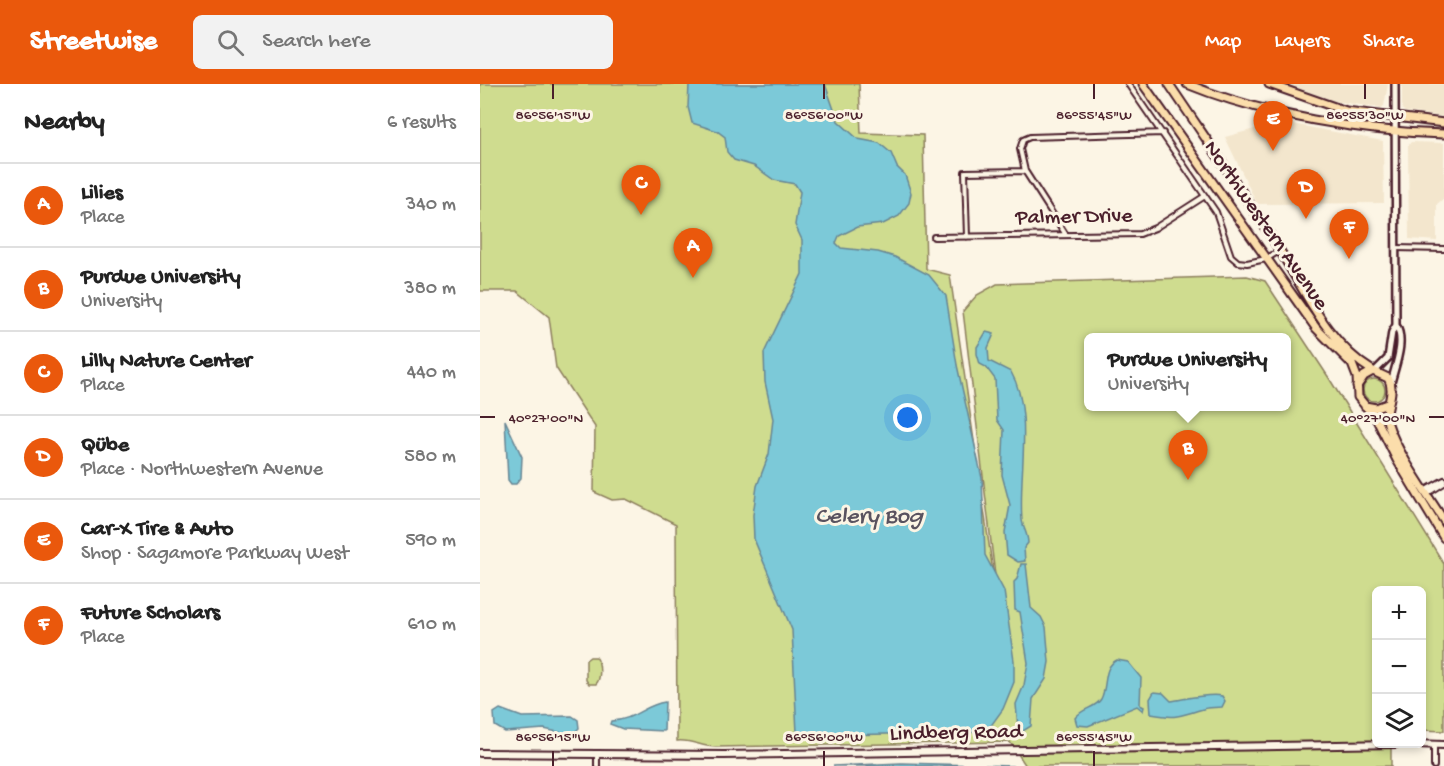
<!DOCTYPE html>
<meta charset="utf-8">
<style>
body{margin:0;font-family:"Gochi Hand",sans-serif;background:#f2f2f2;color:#222}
.controls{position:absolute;right:18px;bottom:18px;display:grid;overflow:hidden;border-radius:9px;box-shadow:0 3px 9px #0003}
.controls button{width:54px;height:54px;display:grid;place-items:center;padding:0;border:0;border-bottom:2px solid #e0e0e0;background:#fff;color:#222;font:30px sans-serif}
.you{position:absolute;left:428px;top:334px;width:21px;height:21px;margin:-15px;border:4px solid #fff;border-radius:50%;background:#1a73e8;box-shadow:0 0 0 9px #1a73e833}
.badge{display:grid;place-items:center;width:39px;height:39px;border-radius:50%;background:#ea580c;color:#fff;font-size:20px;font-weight:700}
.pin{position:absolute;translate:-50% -50px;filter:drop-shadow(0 2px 3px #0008)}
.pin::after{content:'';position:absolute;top:32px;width:21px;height:18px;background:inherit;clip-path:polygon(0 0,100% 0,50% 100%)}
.popup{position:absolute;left:604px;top:249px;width:207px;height:78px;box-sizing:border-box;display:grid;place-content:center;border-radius:9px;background:#fff;filter:drop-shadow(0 2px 4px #0005);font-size:20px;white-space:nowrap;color:#767676}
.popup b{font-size:22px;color:#222}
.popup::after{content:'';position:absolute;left:50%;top:100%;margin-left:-12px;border:12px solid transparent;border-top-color:#fff}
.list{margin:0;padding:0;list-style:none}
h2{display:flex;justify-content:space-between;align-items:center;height:78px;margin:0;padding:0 24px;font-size:26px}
h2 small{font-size:20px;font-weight:400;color:#767676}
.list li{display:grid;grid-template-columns:39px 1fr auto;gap:18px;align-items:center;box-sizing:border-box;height:84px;padding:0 24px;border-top:2px solid #e0e0e0}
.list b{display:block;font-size:22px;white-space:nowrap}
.list p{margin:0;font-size:20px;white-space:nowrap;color:#767676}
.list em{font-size:20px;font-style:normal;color:#767676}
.icon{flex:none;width:33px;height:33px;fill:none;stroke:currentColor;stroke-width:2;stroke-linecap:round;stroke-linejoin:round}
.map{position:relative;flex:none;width:964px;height:682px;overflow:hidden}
header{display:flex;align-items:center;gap:36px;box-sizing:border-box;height:84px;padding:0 30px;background:#ea580c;color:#fff}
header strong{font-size:28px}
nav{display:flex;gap:33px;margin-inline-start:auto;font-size:21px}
.search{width:420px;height:54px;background:#f2f2f2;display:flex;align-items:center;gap:15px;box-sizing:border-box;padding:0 21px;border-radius:9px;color:#767676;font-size:22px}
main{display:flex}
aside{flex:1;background:#fff}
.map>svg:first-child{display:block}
.built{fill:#f3e6cd}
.green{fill:#cfdc8f;stroke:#8c7e5d;stroke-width:1.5;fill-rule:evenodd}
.water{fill:#7bc9d8;stroke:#678593;stroke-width:1.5}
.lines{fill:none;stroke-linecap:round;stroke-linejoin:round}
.minor-casing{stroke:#4a1f2b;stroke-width:8}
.tertiary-casing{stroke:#4a1f2b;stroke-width:10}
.secondary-casing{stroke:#4a1f2b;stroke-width:10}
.primary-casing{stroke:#4a1f2b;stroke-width:11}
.trunk-casing{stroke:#4a1f2b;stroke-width:11}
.minor{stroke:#fcf5e5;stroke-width:4}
.tertiary{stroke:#fcf5e5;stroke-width:5}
.secondary{stroke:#fcf5e5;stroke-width:6}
.primary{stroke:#fbddab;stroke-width:7}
.trunk{stroke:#fbddab;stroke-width:7}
.ticks{fill:none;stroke:#4a1f2b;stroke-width:2}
.labels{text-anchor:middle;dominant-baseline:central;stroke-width:6;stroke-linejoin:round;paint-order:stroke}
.street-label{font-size:22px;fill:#4a1f2b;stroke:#fcf5e5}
.water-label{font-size:24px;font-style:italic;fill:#59525f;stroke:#fcf5e5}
.ticks-label{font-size:15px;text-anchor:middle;fill:#4a1f2b;stroke:#fcf5e5;stroke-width:6;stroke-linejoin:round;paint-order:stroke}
</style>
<header>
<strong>Streetwise</strong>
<div class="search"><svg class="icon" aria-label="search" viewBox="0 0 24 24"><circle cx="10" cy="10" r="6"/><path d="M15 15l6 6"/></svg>Search here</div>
<nav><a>Map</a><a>Layers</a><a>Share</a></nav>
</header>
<main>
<aside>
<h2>Nearby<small>6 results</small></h2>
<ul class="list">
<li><span class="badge">A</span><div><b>Lilies</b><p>Place</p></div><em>340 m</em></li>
<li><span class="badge">B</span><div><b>Purdue University</b><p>University</p></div><em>380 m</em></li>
<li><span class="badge">C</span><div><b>Lilly Nature Center</b><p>Place</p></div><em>440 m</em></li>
<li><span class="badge">D</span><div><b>Qübe</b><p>Place · Northwestern Avenue</p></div><em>580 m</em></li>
<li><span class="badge">E</span><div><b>Car-X Tire &amp; Auto</b><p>Shop · Sagamore Parkway West</p></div><em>590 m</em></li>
<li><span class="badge">F</span><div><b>Future Scholars</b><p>Place</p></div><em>610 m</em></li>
</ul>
</aside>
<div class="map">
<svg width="964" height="682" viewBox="0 0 964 682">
<rect width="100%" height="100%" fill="#fcf5e5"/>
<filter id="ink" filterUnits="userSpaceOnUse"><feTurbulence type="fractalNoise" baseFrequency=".0167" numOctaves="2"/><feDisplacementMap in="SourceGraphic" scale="12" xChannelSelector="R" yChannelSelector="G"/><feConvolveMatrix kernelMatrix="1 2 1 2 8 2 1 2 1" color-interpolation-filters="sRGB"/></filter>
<g filter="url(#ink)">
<path class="built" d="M808,0H908L904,22L901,24L853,17Z
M922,0H964V33L925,28L922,25Z
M801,38L903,57L904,119L777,120L745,53Z
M931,58L964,59V114L957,120V157L929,155L928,62Z"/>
<path class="green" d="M0,0H379L381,49L443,51L446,185L470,191L523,557L483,227L497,211L517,200L767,192L785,197L849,294L964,480V647L942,646V506H896V660H911V682H546L530,658L236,663C222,663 210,655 197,657L196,440L146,415L132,416L114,408L115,343L76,284L69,233L37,207H0ZM609,254H807V322H609Z
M883 306a11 11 0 1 1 22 0a11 11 0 1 1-22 0Z
M110,573H116C121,579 121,595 116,600H109L106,596V576Z"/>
<path class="water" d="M209,0H345L358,37L378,55L399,59L411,69L417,83L425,91L431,109L429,119L419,132L403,140L377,143L359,152L356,159L361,164L398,168L415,173L449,191L466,212L477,281L502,394L505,471L524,507L534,577V598L523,625L510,643L498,648L361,651C345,657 331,658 317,649L312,546L274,455L273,431L277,402L289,370L293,335L285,298L284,269L322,190V156L315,141L320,108L315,100L294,96L274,82L254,76L247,68L245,53L237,47L212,39L208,23Z
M506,248L514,250L508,264L509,277L531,288C554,328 538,392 542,436C543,444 548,450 548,459L544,464L545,477L538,478L527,471L525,448L530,421L522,391L524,346L517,336L515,295L506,283L500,280L497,270V263Z
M25,336L42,373L41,394L36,400H31L28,396Z
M541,480H546L551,524L561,533L566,543L569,578L566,595L553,615L551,642L543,647L538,645L536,620L544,601L548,579L540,528L535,526L534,498L537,495Z
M637,576L648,578L661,594L660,621L664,623L663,627L657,622L608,642L597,641L595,634C603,623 615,625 621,615C628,602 622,583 637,576Z
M674,608L683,609L691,617C705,615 729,609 742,612L745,617L742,623C735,624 729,623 723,625C698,632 698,635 671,630L670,615Z
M185,618L184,647L143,645L130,640L131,637C155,636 164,621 185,618Z
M20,625L42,633L92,632L98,636L99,644L92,651L64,645L25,648L15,642L14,629Z
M421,679L533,682H353Z"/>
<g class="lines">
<defs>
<path id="minor" d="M648,0L736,128L751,172L758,178L767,179L786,175L799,167
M545,87L540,65L543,56L550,53L683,49
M454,153L660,150L675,144L725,112
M487,153L485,88L545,87L586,151
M916,164L964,165
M944,407L964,396
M947,410L964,399
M117,670V682
M954,682V660"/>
<path id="tertiary" d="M895,287L908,274L912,248L916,241
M911,299C915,282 926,257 916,241L915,0"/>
<path id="secondary" d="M934,660L964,661
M0,669L244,671L916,660"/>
<path id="primary" d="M663,0L836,244L872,280L877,293L878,313L897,336L917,376L964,454
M689,0C724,52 760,104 794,157C823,202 845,258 893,287
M877,302L884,292L893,287L908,294C917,309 903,324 908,340C917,369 947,410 964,437
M885,322L896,324L907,320"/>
<path id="trunk" d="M707,0C783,31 882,48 964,50
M789,0L866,27L964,39"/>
</defs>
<use href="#minor" class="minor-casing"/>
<use href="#tertiary" class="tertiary-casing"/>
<use href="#secondary" class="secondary-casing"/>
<use href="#primary" class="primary-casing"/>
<use href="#trunk" class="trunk-casing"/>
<use href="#minor" class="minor"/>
<use href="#tertiary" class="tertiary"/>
<use href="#secondary" class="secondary"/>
<use href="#primary" class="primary"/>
<use href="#trunk" class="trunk"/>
</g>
</g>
<path class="ticks" d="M73,0V15M344,0V15M614,0V15M885,0V15M0,333H15M949,333H964M73,667V682M344,667V682M614,667V682"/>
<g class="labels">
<g class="street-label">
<text transform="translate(594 134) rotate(-1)">Palmer Drive</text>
<text transform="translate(785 142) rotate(55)">Northwestern Avenue</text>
<text transform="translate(476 650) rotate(-1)">Lindberg Road</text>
</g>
<g class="water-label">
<text x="389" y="433">Celery Bog</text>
</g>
</g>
<g class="ticks-label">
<text x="73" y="35">86°56'15"W</text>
<text x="344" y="35">86°56'00"W</text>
<text x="614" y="35">86°55'45"W</text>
<text x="885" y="35">86°55'30"W</text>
<text x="66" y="338">40°27'00"N</text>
<text x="898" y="338">40°27'00"N</text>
<text x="73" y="657">86°56'15"W</text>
<text x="344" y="657">86°56'00"W</text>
<text x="614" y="657">86°55'45"W</text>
</g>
</svg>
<div class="controls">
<button>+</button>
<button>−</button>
<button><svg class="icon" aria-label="layers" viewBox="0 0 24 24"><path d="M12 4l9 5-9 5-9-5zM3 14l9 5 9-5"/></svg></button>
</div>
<div class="you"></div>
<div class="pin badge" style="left:213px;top:194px">A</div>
<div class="pin badge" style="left:708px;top:396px">B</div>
<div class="popup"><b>Purdue University</b>University</div>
<div class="pin badge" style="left:161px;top:131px">C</div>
<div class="pin badge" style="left:826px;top:135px">D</div>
<div class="pin badge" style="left:793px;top:67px">E</div>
<div class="pin badge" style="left:869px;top:175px">F</div>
</div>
</main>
